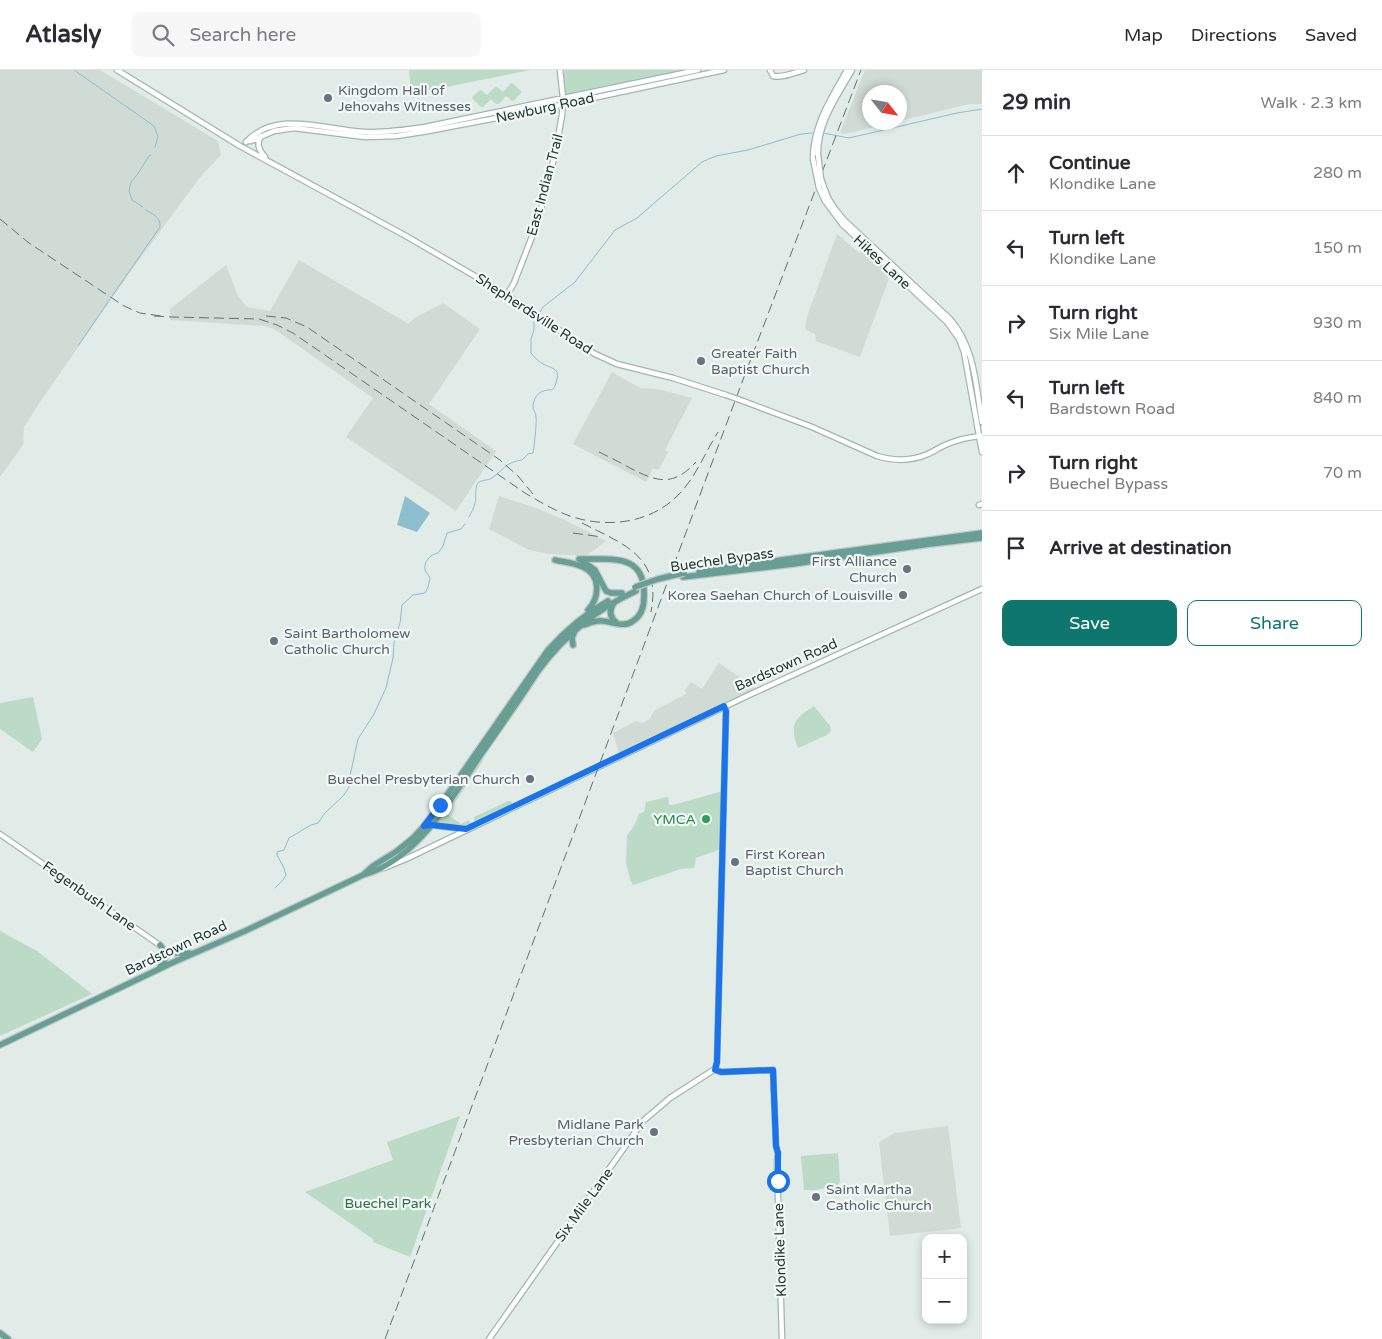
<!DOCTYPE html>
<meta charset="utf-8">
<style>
body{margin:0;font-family:"Varela Round",sans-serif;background:#f7f7f7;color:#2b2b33}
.controls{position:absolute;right:15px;bottom:15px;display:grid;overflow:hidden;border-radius:10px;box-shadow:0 2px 8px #0003}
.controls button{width:45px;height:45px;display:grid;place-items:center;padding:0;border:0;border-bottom:1px solid #e1e1e2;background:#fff;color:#2b2b33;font:25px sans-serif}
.compass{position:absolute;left:862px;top:15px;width:45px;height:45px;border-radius:50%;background:#fff;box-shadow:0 2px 8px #0003;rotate:121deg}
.stop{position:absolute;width:15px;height:15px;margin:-11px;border:4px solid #1a73e8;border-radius:50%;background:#fff}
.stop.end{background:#1a73e8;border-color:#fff;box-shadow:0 1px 5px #0008}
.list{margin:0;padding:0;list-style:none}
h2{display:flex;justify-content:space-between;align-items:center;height:65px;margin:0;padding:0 20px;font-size:21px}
h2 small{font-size:16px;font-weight:400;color:#7c7c81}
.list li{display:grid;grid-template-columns:32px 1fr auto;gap:15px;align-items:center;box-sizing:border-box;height:75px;padding:0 20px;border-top:1px solid #e1e1e2}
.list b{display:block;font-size:19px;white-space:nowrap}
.list p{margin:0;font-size:16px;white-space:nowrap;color:#7c7c81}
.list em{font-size:16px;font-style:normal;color:#7c7c81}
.actions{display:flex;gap:10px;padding:15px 20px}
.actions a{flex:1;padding:11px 0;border:1px solid #0f766e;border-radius:10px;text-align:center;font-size:18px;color:#0f766e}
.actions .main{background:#0f766e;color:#fff}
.icon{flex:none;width:28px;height:28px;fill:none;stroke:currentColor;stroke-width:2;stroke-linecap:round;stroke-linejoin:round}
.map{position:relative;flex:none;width:982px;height:1269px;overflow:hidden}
header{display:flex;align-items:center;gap:30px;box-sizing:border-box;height:70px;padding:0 25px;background:#fff;border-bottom:1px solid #e1e1e2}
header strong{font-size:24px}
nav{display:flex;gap:28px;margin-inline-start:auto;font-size:18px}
.search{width:350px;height:45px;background:#f7f7f7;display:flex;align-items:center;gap:12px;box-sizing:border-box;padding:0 18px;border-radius:10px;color:#7c7c81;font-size:19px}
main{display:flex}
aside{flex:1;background:#fff}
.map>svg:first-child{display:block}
.built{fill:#d0dbd6}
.green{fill:#bbdbc6}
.water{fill:#8dbecd}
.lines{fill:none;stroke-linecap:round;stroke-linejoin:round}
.stream{stroke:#8dbecd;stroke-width:1}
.secondary-casing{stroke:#a1b6b0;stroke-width:7}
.primary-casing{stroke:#c1c8c7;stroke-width:8}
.secondary{stroke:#fff;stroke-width:4.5}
.primary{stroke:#699e94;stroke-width:5.5}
.rail{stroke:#5d7671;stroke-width:1;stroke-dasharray:10 5;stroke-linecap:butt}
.secondary-bridge-casing{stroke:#a1b6b0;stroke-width:7;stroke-linecap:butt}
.primary-bridge-casing{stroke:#c1c8c7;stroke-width:8;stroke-linecap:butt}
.secondary-bridge{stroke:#fff;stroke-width:4.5}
.primary-bridge{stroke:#699e94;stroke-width:5.5}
.route{stroke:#1a73e8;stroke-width:6}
.worship-dot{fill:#6b7280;stroke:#f2f8f5;stroke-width:2}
.leisure-dot{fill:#2e9e5b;stroke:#f2f8f5;stroke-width:2}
.labels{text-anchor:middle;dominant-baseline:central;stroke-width:4.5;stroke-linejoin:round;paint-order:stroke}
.worship-label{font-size:14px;fill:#5b616d;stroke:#f2f8f5;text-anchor:start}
.street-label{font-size:14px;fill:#233a36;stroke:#f2f8f5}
.leisure-label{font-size:14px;fill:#27864d;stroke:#f2f8f5;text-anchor:end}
.park-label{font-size:14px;fill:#2f6f4c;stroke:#f2f8f5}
</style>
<header>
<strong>Atlasly</strong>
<div class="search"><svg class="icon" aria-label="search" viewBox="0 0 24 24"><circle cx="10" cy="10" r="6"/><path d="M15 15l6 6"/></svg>Search here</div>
<nav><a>Map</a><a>Directions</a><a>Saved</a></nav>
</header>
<main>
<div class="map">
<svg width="982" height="1269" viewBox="0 0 982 1269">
<rect width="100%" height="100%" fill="#e1ebe7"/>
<path class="built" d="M0,0H100L218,71L221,85L202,105L189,122L131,201L40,332L24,357L23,375L0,407Z
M865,0H982V34H969L900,51L899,22H869V52L892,53L845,64L840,63Z
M837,164L859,183L862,180L870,187L872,186L891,203L860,287L816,271L815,264L806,260L805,257L808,244Z
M299,190L409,254L413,249L443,233L480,259L429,334L496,381L456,441L346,367L373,328L274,259L265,256L170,250V239L226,195L238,226L247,237L270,241Z
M612,302L640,318L658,319L692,328L665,380L668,382L659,400L653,398L646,412L573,374Z
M499,426L536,438L565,450L606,471L586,486L549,484L529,480L489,459Z
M719,593L755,618L619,683L613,663L636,651L642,653L650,649L654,641L686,624L685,620L691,612L702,619Z
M948,1056L961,1158L890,1166L879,1073L894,1063Z"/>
<path class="green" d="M409,0H531L411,24Z
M564,0H691L567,25L565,22Z
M511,13H512L521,21V23L514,30L512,31L506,26L499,34H496L491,29L483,37H481L473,29L472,27L480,20H481L487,25L495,17H497L503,22Z
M33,627L42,669L33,682L0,659V633Z
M814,636L830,656L831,661L827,665L798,678C789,654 794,649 814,636Z
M482,690L483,691L447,744L461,754L469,750L471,754L460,758L437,754V752Z
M723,721L721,779L696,788L694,798L681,799L633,815L630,809L626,793L627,766L635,754L639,744L644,742L646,732L668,727L669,735H673Z
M508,731H511L512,734L476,752L474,750V747Z
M0,861L37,881L92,924L0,966Z
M460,1046L410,1187L373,1172V1169L305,1122L393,1090L387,1072Z
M838,1083L840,1111L838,1115L816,1120H804L801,1086Z"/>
<path class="water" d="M405,426L430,443L417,462L397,455Z"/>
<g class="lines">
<path class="stream" d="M74,0L154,56L158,67L155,77
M823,63L849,68L957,43L982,39
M143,137L132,130L129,121L131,112L137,105L149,86L151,85
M112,226L160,157C161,147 152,144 146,140
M78,276L110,229
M469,447C471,443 474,438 475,433C477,427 474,419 478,413C482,409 488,411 492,408C504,399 506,392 522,390L528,384L533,383C534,379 537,351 536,347C536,343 533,340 533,336C534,325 541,319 552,320C555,317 556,314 557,309C560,298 550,298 543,294C538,291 534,287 531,283V269L534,260V252L543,237L575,212L615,160L637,148L702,92L716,86L748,80L801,64L812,63
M275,818L283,810L286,805L284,798L277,785V782L284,780L289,768L311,755L318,753L325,743L344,725L349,717L348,715L358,669L374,644L386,618L393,588L394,573L400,553L402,535L413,525L425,523L428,517L430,508C429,505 426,503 425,500C423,492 431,484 438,483L443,476L447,463L461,459L465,454"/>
<defs>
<path id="secondary" d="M117,0L240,76L406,166L504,223L595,284L617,294L673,308L726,325
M770,0L773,6C783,8 793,3 804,0
M261,66C256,74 259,80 265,87
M247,71H251L274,61L294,58L365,67L397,66L428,61L518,44L724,0
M246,72C277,39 325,60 364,62C384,63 405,60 425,57L698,0
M818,85C817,53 837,27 852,0
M813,89C813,55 831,29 847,0
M828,128L835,139L844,150L950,249C975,277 976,317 982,352
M825,131L842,154L947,252L959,269L964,282L982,382
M507,225L514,213L538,151L556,80L562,45L563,28L560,0
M743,331L812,357L877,386C894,391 912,391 928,384C936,380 942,376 950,373C960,369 971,367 981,366
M979,435L982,434
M430,755L464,759
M0,764L161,876
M384,798L406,789L749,625L982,519
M715,999L721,1002L773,1000L776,1076L778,1083L777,1092L782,1269
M489,1269L643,1051L670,1028L715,999L717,992L726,641L724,637"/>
<path id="primary" d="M579,489C611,490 646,482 644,527C644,536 641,546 633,551C624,558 613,552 603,551C596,550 590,553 584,555
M555,490C564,492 575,493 583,497C601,505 600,527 588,540
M581,490L595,500L606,521L611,523H622
M699,501L982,463
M683,507L793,494L930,474L982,468
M614,533C609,540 609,547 617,553
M573,575L572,568L574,563
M364,804L373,796L397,781L413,768L424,756L440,735L548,580C566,560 585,544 608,531
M160,875C167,884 168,888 160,897
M168,881L176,883H189
M0,975L176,891L245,861L363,805C418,790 452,727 482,683C501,656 520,629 538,601C564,566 596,539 636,521
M0,1263L8,1269"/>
</defs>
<use href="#secondary" class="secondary-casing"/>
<use href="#primary" class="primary-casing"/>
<use href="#secondary" class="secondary"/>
<use href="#primary" class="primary"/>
<path class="rail" d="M0,149L29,173L124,236L140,243L161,246
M154,246L171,247L259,249L277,255L293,263L525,423C540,432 557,442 573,447C611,459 655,452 682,421C697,404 706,381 718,362
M266,246L286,248L307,257L500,390L518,406L533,424
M599,382C609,387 620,392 630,398C657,412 673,417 696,392
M582,453C623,474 662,486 651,542
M573,463L602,467
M385,1269L741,315L861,0"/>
<defs>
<path id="secondary-bridge" d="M818,85L821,109L828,128
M813,89L819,118L825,131
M726,325L743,331"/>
<path id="primary-bridge" d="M635,517L658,509L684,503"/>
</defs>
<use href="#secondary-bridge" class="secondary-bridge-casing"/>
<use href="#primary-bridge" class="primary-bridge-casing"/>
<use href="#secondary-bridge" class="secondary-bridge"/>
<use href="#primary-bridge" class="primary-bridge"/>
</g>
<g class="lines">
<path class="route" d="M440,735L424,756L432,755L466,759L724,636L726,641L717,992L715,1000L721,1002L773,1000L776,1076L778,1083V1111"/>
</g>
<g class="worship-dot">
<circle cx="328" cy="28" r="5"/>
<circle cx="701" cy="291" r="5"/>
<circle cx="907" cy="499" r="5"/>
<circle cx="903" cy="525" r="5"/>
<circle cx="274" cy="571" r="5"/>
<circle cx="530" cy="709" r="5"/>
<circle cx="735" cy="792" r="5"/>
<circle cx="654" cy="1062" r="5"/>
<circle cx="816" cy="1127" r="5"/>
</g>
<circle class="leisure-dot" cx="706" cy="749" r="5"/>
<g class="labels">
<g class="worship-label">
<text x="338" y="20">Kingdom Hall of<tspan x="338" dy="16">Jehovahs Witnesses</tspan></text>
<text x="711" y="283">Greater Faith<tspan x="711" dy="16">Baptist Church</tspan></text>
<text x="897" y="491" text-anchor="end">First Alliance<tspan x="897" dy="16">Church</tspan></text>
<text x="893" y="525" text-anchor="end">Korea Saehan Church of Louisville</text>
<text x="284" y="563">Saint Bartholomew<tspan x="284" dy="16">Catholic Church</tspan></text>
<text x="520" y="709" text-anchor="end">Buechel Presbyterian Church</text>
<text x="745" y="784">First Korean<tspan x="745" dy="16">Baptist Church</tspan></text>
<text x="644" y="1054" text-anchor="end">Midlane Park<tspan x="644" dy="16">Presbyterian Church</tspan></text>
<text x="826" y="1119">Saint Martha<tspan x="826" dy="16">Catholic Church</tspan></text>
</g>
<g class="street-label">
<text transform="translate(545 38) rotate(-12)">Newburg Road</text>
<text transform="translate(545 115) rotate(-75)">East Indian Trail</text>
<text transform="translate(882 192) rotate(43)">Hikes Lane</text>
<text transform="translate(534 244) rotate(33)">Shepherdsville Road</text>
<text transform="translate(722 490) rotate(-8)">Buechel Bypass</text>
<text transform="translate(786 595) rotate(-24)">Bardstown Road</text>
<text transform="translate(89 826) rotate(35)">Fegenbush Lane</text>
<text transform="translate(176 878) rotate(-25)">Bardstown Road</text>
<text transform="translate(584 1135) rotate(-54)">Six Mile Lane</text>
<text transform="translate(780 1180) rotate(-92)">Klondike Lane</text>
</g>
<g class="leisure-label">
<text x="696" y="749">YMCA</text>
</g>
<g class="park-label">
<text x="388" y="1133">Buechel Park</text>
</g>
</g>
</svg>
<div class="controls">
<button>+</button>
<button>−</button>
</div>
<svg class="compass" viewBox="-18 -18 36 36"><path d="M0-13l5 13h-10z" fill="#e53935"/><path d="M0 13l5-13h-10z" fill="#7c7c81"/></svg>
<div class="stop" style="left:778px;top:1111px"></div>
<div class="stop end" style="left:440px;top:735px"></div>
</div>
<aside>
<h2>29 min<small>Walk · 2.3 km</small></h2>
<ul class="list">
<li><svg class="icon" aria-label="ahead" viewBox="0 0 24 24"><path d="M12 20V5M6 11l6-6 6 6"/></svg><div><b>Continue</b><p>Klondike Lane</p></div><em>280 m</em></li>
<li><svg class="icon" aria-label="left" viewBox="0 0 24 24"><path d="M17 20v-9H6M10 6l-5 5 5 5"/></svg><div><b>Turn left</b><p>Klondike Lane</p></div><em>150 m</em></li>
<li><svg class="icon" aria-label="right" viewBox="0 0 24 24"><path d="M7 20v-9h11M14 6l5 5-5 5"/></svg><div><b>Turn right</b><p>Six Mile Lane</p></div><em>930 m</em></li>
<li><svg class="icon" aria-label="left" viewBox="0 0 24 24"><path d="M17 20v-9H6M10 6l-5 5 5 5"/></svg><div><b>Turn left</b><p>Bardstown Road</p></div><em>840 m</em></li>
<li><svg class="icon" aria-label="right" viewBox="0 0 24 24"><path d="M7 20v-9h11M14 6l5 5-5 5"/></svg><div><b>Turn right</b><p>Buechel Bypass</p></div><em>70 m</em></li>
<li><svg class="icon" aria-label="arrive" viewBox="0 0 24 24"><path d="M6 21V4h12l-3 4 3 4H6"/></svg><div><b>Arrive at destination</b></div></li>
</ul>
<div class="actions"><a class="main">Save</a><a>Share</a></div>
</aside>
</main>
